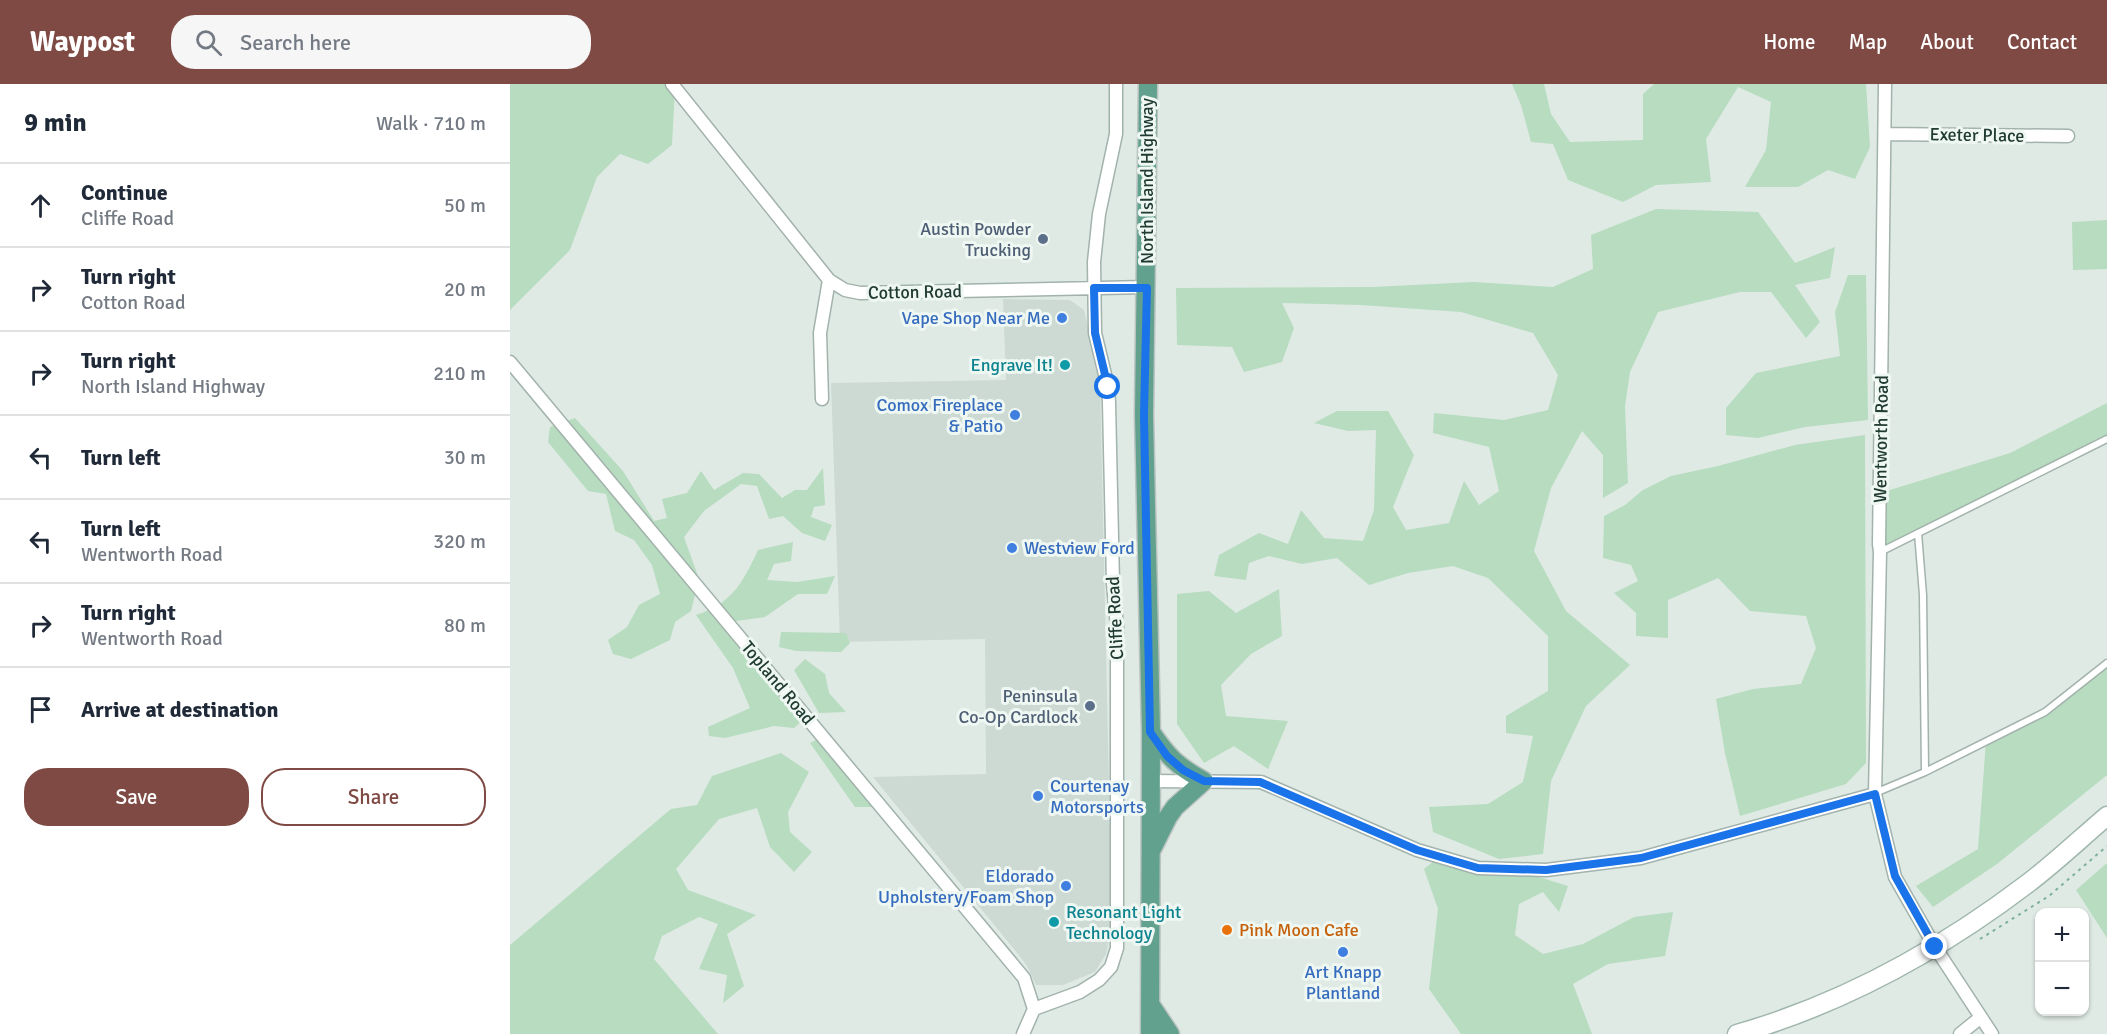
<!DOCTYPE html>
<meta charset="utf-8">
<style>
body{margin:0;font-family:Signika,sans-serif;background:#f6f6f7;color:#1f2937}
.controls{position:absolute;right:18px;bottom:18px;display:grid;overflow:hidden;border-radius:12px;box-shadow:0 2px 4px #0004}
.controls button{width:54px;height:54px;display:grid;place-items:center;padding:0;border:0;border-bottom:2px solid #e0e1e3;background:#fff;color:#1f2937;font:30px sans-serif}
.stop{position:absolute;width:18px;height:18px;margin:-14px;border:4px solid #1a73e8;border-radius:50%;background:#fff}
.stop.end{background:#1a73e8;border-color:#fff;box-shadow:0 2px 6px #0008}
.list{margin:0;padding:0;list-style:none}
h2{display:flex;justify-content:space-between;align-items:center;height:78px;margin:0;padding:0 24px;font-size:26px}
h2 small{font-size:20px;font-weight:400;color:#747a83}
.list li{display:grid;grid-template-columns:39px 1fr auto;gap:18px;align-items:center;box-sizing:border-box;height:84px;padding:0 24px;border-top:2px solid #e0e1e3}
.list b{display:block;font-size:22px;white-space:nowrap}
.list p{margin:0;font-size:20px;white-space:nowrap;color:#747a83}
.list em{font-size:20px;font-style:normal;color:#747a83}
.actions{display:flex;gap:12px;padding:18px 24px}
.actions a{flex:1;padding:14px 0;border:2px solid #7f4a44;border-radius:24px;text-align:center;font-size:21px;color:#7f4a44}
.actions .main{background:#7f4a44;color:#fff}
.icon{flex:none;width:33px;height:33px;fill:none;stroke:currentColor;stroke-width:2;stroke-linecap:round;stroke-linejoin:round}
.map{position:relative;flex:none;width:1597px;height:950px;overflow:hidden}
header{display:flex;align-items:center;gap:36px;box-sizing:border-box;height:84px;padding:0 30px;background:#7f4a44;color:#fff}
header strong{font-size:28px}
nav{display:flex;gap:33px;margin-inline-start:auto;font-size:21px}
.search{width:420px;height:54px;background:#f6f6f7;display:flex;align-items:center;gap:15px;box-sizing:border-box;padding:0 21px;border-radius:24px;color:#747a83;font-size:22px}
main{display:flex}
aside{flex:1;background:#fff}
.map>svg:first-child{display:block}
.built{fill:#cddad3}
.green{fill:#b7dcbf}
.lines{fill:none;stroke-linecap:round;stroke-linejoin:round}
.service-casing{stroke:#a2b2ac;stroke-width:9}
.minor-casing{stroke:#a2b2ac;stroke-width:15}
.secondary-casing{stroke:#9eb6ac;stroke-width:21}
.primary-casing{stroke:#bcc4c2;stroke-width:21}
.path{stroke:#7eaf9d;stroke-width:2;stroke-dasharray:3 4.5;stroke-linecap:butt}
.service{stroke:#fff;stroke-width:6}
.minor{stroke:#fff;stroke-width:12}
.secondary{stroke:#fff;stroke-width:18}
.primary{stroke:#62a18e;stroke-width:18}
.route{stroke:#1a73e8;stroke-width:8}
.service-dot{fill:#5c6f8a;stroke:#eff7f3;stroke-width:2}
.shop-dot{fill:#3f7fe0;stroke:#eff7f3;stroke-width:2}
.culture-dot{fill:#0f9aa8;stroke:#eff7f3;stroke-width:2}
.food-dot{fill:#e8710a;stroke:#eff7f3;stroke-width:2}
.labels{text-anchor:middle;dominant-baseline:central;stroke-width:6;stroke-linejoin:round;paint-order:stroke}
.street-label{font-size:18px;fill:#203b32;stroke:#eff7f3}
.service-label{font-size:18px;fill:#4e5e75;stroke:#eff7f3;text-anchor:end}
.shop-label{font-size:18px;fill:#366cbe;stroke:#eff7f3;text-anchor:end}
.culture-label{font-size:18px;fill:#0d838f;stroke:#eff7f3;text-anchor:end}
.food-label{font-size:18px;fill:#c56008;stroke:#eff7f3;text-anchor:start}
</style>
<header>
<strong>Waypost</strong>
<div class="search"><svg class="icon" aria-label="search" viewBox="0 0 24 24"><circle cx="10" cy="10" r="6"/><path d="M15 15l6 6"/></svg>Search here</div>
<nav><a>Home</a><a>Map</a><a>About</a><a>Contact</a></nav>
</header>
<main>
<aside>
<h2>9 min<small>Walk · 710 m</small></h2>
<ul class="list">
<li><svg class="icon" aria-label="ahead" viewBox="0 0 24 24"><path d="M12 20V5M6 11l6-6 6 6"/></svg><div><b>Continue</b><p>Cliffe Road</p></div><em>50 m</em></li>
<li><svg class="icon" aria-label="right" viewBox="0 0 24 24"><path d="M7 20v-9h11M14 6l5 5-5 5"/></svg><div><b>Turn right</b><p>Cotton Road</p></div><em>20 m</em></li>
<li><svg class="icon" aria-label="right" viewBox="0 0 24 24"><path d="M7 20v-9h11M14 6l5 5-5 5"/></svg><div><b>Turn right</b><p>North Island Highway</p></div><em>210 m</em></li>
<li><svg class="icon" aria-label="left" viewBox="0 0 24 24"><path d="M17 20v-9H6M10 6l-5 5 5 5"/></svg><div><b>Turn left</b></div><em>30 m</em></li>
<li><svg class="icon" aria-label="left" viewBox="0 0 24 24"><path d="M17 20v-9H6M10 6l-5 5 5 5"/></svg><div><b>Turn left</b><p>Wentworth Road</p></div><em>320 m</em></li>
<li><svg class="icon" aria-label="right" viewBox="0 0 24 24"><path d="M7 20v-9h11M14 6l5 5-5 5"/></svg><div><b>Turn right</b><p>Wentworth Road</p></div><em>80 m</em></li>
<li><svg class="icon" aria-label="arrive" viewBox="0 0 24 24"><path d="M6 21V4h12l-3 4 3 4H6"/></svg><div><b>Arrive at destination</b></div></li>
</ul>
<div class="actions"><a class="main">Save</a><a>Share</a></div>
</aside>
<div class="map">
<svg width="1597" height="950" viewBox="0 0 1597 950">
<rect width="100%" height="100%" fill="#dfeae5"/>
<path class="built" d="M493,215L560,216L574,226L590,297L602,839L596,870L585,888L553,901H526L517,882L508,870L363,693L476,690L475,555L330,558L321,299L496,296Z"/>
<path class="green" d="M0,0H162L165,4L162,61L138,80L110,70L87,93L60,166L0,226Z
M1002,0H1034L1041,30L1060,58L1133,56V10L1144,0H1356L1360,63L1345,95L1318,86L1288,103H1235L1256,66L1261,18L1228,3L1196,55L1201,98L1146,101L1113,118L1058,96L1043,60L1021,58L1011,21Z
M1146,125L1248,128L1285,179L1325,163L1320,194L1285,201L1310,238L1296,254L1261,208H1230L1148,228L1120,288L1115,322L1118,399L1093,414V371L1072,347L1041,404L1024,467L1056,527L1120,581L1076,622L1041,697L1033,770L989,775L923,748L919,723L978,720L1013,698L1023,652L996,649V632L1038,607V552L978,494L943,482L898,489L859,501L827,474L792,480L759,472L739,479L736,496L704,492L709,471L749,449L778,460L791,426L814,454L853,457L864,426L866,346L838,347L804,339L827,327H878L904,371L883,423L896,446L939,439L954,397L969,421L989,407L979,363L923,349L924,329L994,336L1038,326L1048,291L1023,249L951,228L851,221L772,219L784,244L772,278L734,288L722,263L667,261L666,204L863,203L964,198L1043,203L1083,185L1081,151Z
M1597,136V185L1563,186L1562,138Z
M1338,191H1356L1358,336L1295,343L1248,354L1216,351V324L1246,289L1330,272L1325,228Z
M1597,319V355L1370,468V409L1500,369Z
M65,334L113,387L144,437L157,434L152,415L177,409L191,387L204,406L233,389L249,390L272,414L285,406H297L313,384L315,421L304,423L301,433L322,441L315,457L292,449L273,432L259,435L247,402L231,400L194,427L174,453L189,495L181,527L165,538L160,556L121,575L103,570L98,556L117,543L129,521L150,510L142,481L124,456L105,447L96,410L78,407L38,358L40,343Z
M1355,351L1356,679L1336,700L1230,732L1215,669L1206,615L1243,605L1291,600L1306,564L1296,532L1240,527L1208,494L1158,516V554L1126,552V529L1104,509L1128,497L1121,481L1093,474L1094,432L1115,421L1133,406L1161,392L1208,382L1285,361Z
M283,458L281,477L264,480L257,496L287,498L325,492L317,510H288L255,533L226,537L300,630L284,644L264,642L215,654L199,652L198,643L240,624L223,584L186,531C222,520 233,498 248,466Z
M769,505L772,552L741,570L711,601L716,632L778,637L758,685L724,662L694,679L667,640V510L699,507L726,529Z
M271,548L336,549L340,559L331,568L286,567L269,563Z
M295,575L315,590L319,609L336,628L309,629L284,586Z
M1597,579V691L1487,780L1423,823L1406,802L1468,765L1476,657L1535,628Z
M317,650L355,694L363,723H345L300,659Z
M271,669L299,688L278,728L280,748L302,768L284,788L260,763L247,724L209,735L166,785L178,806L246,831L217,850L234,902L213,919L217,891L189,885L208,840L189,833L152,852L144,875L208,950H0V861L161,725L187,721L202,692Z
M929,773L1019,790L1058,802L1049,828L1033,808L1009,820L1005,851L1033,870L1073,860L1124,833L1163,828L1155,872L1098,880L1063,900L1082,950H951L919,905L928,825L914,785Z
M1597,779V854L1566,806Z"/>
<g class="lines">
<defs>
<path id="service" d="M1408,449L1413,511L1415,688L1535,628L1597,579
M1370,468L1597,355
M1365,709L1415,688"/>
<path id="minor" d="M162,0L319,196L335,206L350,209L637,203
M1375,0L1369,460L1370,468L1365,710L1385,793L1425,863L1482,950
M1375,50L1558,52
M0,278L514,894L524,925
M312,315L310,249L319,196
M640,697L751,698L907,766L968,784L1036,786L1131,774L1365,710
M513,950L524,925L570,908L589,896L601,883L607,864V543L603,499L599,319L598,303L585,249L584,178L589,130L606,50V0
M1450,950L1471,933"/>
<path id="secondary" d="M1227,950C1332,920 1430,866 1517,800C1545,779 1571,754 1597,732"/>
<path id="primary" d="M638,0L634,331L641,648L640,950
M641,648C658,673 667,682 694,697L665,723L658,733L642,765
M640,920L660,950"/>
</defs>
<use href="#service" class="service-casing"/>
<use href="#minor" class="minor-casing"/>
<use href="#secondary" class="secondary-casing"/>
<use href="#primary" class="primary-casing"/>
<path class="path" d="M1470,855L1539,812L1597,762"/>
<use href="#service" class="service"/>
<use href="#minor" class="minor"/>
<use href="#secondary" class="secondary"/>
<use href="#primary" class="primary"/>
</g>
<g class="lines">
<path class="route" d="M598,303L585,249L584,204H637L634,331L640,648L657,672L673,686L694,697L750,698L907,766L968,784L1036,786L1131,774L1365,710L1385,792L1425,863"/>
</g>
<g class="service-dot">
<circle cx="533" cy="155" r="6"/>
<circle cx="580" cy="622" r="6"/>
</g>
<g class="shop-dot">
<circle cx="552" cy="234" r="6"/>
<circle cx="505" cy="331" r="6"/>
<circle cx="502" cy="464" r="6"/>
<circle cx="528" cy="712" r="6"/>
<circle cx="556" cy="802" r="6"/>
<circle cx="833" cy="868" r="6"/>
</g>
<g class="culture-dot">
<circle cx="555" cy="281" r="6"/>
<circle cx="544" cy="838" r="6"/>
</g>
<circle class="food-dot" cx="717" cy="846" r="6"/>
<g class="labels">
<g class="street-label">
<text transform="translate(1467 51) rotate(1)">Exeter Place</text>
<text transform="translate(637 97) rotate(-90)">North Island Highway</text>
<text transform="translate(405 208) rotate(-1)">Cotton Road</text>
<text transform="translate(1371 355) rotate(-89)">Wentworth Road</text>
<text transform="translate(605 534) rotate(-93)">Cliffe Road</text>
<text transform="translate(268 599) rotate(50)">Topland Road</text>
</g>
<g class="service-label">
<text x="521" y="145">Austin Powder<tspan x="521" dy="21">Trucking</tspan></text>
<text x="568" y="612">Peninsula<tspan x="568" dy="21">Co-Op Cardlock</tspan></text>
</g>
<g class="shop-label">
<text x="540" y="234">Vape Shop Near Me</text>
<text x="493" y="321">Comox Fireplace<tspan x="493" dy="21">&amp; Patio</tspan></text>
<text x="514" y="464" text-anchor="start">Westview Ford</text>
<text x="540" y="702" text-anchor="start">Courtenay<tspan x="540" dy="21">Motorsports</tspan></text>
<text x="544" y="792">Eldorado<tspan x="544" dy="21">Upholstery/Foam Shop</tspan></text>
<text x="833" y="888" text-anchor="middle">Art Knapp<tspan x="833" dy="21">Plantland</tspan></text>
</g>
<g class="culture-label">
<text x="543" y="281">Engrave It!</text>
<text x="556" y="828" text-anchor="start">Resonant Light<tspan x="556" dy="21">Technology</tspan></text>
</g>
<g class="food-label">
<text x="729" y="846">Pink Moon Cafe</text>
</g>
</g>
</svg>
<div class="controls">
<button>+</button>
<button>−</button>
</div>
<div class="stop" style="left:598px;top:303px"></div>
<div class="stop end" style="left:1425px;top:863px"></div>
</div>
</main>
